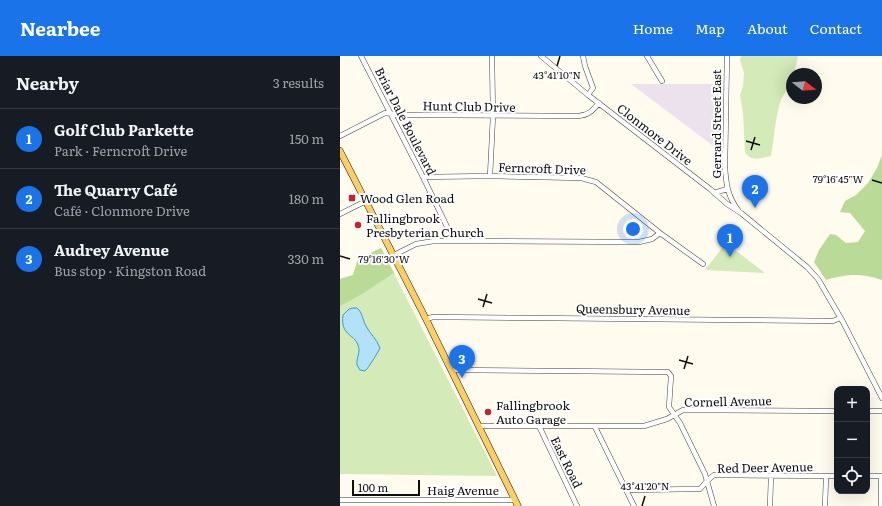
<!DOCTYPE html>
<meta charset="utf-8">
<style>
body{margin:0;font-family:Literata,serif;background:#242831;color:#f1f3f6}
.controls{position:absolute;right:12px;bottom:12px;display:grid;overflow:hidden;border-radius:8px;box-shadow:0 4px 16px #0002}
.controls button{width:36px;height:36px;display:grid;place-items:center;padding:0;border:0;border-bottom:1px solid #363941;background:#171b24;color:#f1f3f6;font:20px sans-serif}
.compass{position:absolute;left:446px;top:12px;width:36px;height:36px;border-radius:50%;background:#171b24;box-shadow:0 4px 16px #0002;rotate:107deg}
.scale{position:absolute;left:12px;bottom:10px;width:68px;box-sizing:border-box;padding-left:4px;border:2px solid #0e0e0e;border-top:0;font-size:11px;line-height:14px;white-space:nowrap;color:#0e0e0e;-webkit-text-stroke:3px #fff;paint-order:stroke}
.you{position:absolute;left:293px;top:173px;width:14px;height:14px;margin:-10px;border:3px solid #fff;border-radius:50%;background:#1a73e8;box-shadow:0 0 0 6px #1a73e833}
.badge{display:grid;place-items:center;width:26px;height:26px;border-radius:50%;background:#1a73e8;color:#fff;font-size:13px;font-weight:700}
.pin{position:absolute;translate:-50% -33px;filter:drop-shadow(0 1px 2px #0008)}
.pin::after{content:'';position:absolute;top:21px;width:14px;height:12px;background:inherit;clip-path:polygon(0 0,100% 0,50% 100%)}
.list{margin:0;padding:0;list-style:none}
h2{display:flex;justify-content:space-between;align-items:center;height:52px;margin:0;padding:0 16px;font-size:17px}
h2 small{font-size:13px;font-weight:400;color:#9ea1a6}
.list li{display:grid;grid-template-columns:26px 1fr auto;gap:12px;align-items:center;box-sizing:border-box;height:60px;padding:0 16px;border-top:1px solid #363941}
.list b{display:block;font-size:15px;white-space:nowrap}
.list p{margin:0;font-size:13px;white-space:nowrap;color:#9ea1a6}
.list em{font-size:13px;font-style:normal;color:#9ea1a6}
.icon{flex:none;width:22px;height:22px;fill:none;stroke:currentColor;stroke-width:2;stroke-linecap:round;stroke-linejoin:round}
.map{position:relative;flex:none;width:542px;height:450px;overflow:hidden}
header{display:flex;align-items:center;gap:24px;box-sizing:border-box;height:56px;padding:0 20px;background:#1a73e8;color:#fff}
header strong{font-size:19px}
nav{display:flex;gap:22px;margin-inline-start:auto;font-size:14px}
main{display:flex}
aside{flex:1;background:#171b24}
.map>svg:first-child{display:block}
.industrial{fill:#ebe2ed}
.green{fill:#d4eab8}
.forest{fill:#b9db97}
.water{fill:#b3e1f7;stroke:#389bd0}
.lines{fill:none;stroke-linecap:round;stroke-linejoin:round}
.minor-casing{stroke:#414141;stroke-width:5.5}
.major-casing{stroke:#1f1f1f;stroke-width:7}
.minor{stroke:#fff;stroke-width:4.5}
.major{stroke:#fbcf63;stroke-width:6}
.ticks{fill:none;stroke:#0e0e0e;stroke-width:1.5}
.poi-dot{fill:#c12332;stroke:#fff;stroke-width:1.5}
.labels{text-anchor:middle;dominant-baseline:central;stroke-width:4;stroke-linejoin:round;paint-order:stroke}
.street-label{font-size:12px;fill:#0e0e0e;stroke:#fff}
.poi-label{font-size:12px;fill:#0e0e0e;stroke:#fff;text-anchor:start}
.ticks-label{font-size:10px;text-anchor:middle;fill:#0e0e0e;stroke:#fff;stroke-width:4;stroke-linejoin:round;paint-order:stroke}
</style>
<header>
<strong>Nearbee</strong>
<nav><a>Home</a><a>Map</a><a>About</a><a>Contact</a></nav>
</header>
<main>
<aside>
<h2>Nearby<small>3 results</small></h2>
<ul class="list">
<li><span class="badge">1</span><div><b>Golf Club Parkette</b><p>Park · Ferncroft Drive</p></div><em>150 m</em></li>
<li><span class="badge">2</span><div><b>The Quarry Café</b><p>Café · Clonmore Drive</p></div><em>180 m</em></li>
<li><span class="badge">3</span><div><b>Audrey Avenue</b><p>Bus stop · Kingston Road</p></div><em>330 m</em></li>
</ul>
</aside>
<div class="map">
<svg width="542" height="450" viewBox="0 0 542 450">
<rect width="100%" height="100%" fill="#fffbef"/>
<path class="industrial" d="M291,28H380V95Z"/>
<path class="green" d="M401,0H458L454,18H452C452,34 443,35 440,47C435,64 434,83 431,100C420,102 413,106 405,97L403,57L400,39L403,30L404,17L400,4Z
M386,187L425,217L365,214Z
M41,192L157,420L0,418V223L13,219L18,203Z"/>
<path class="forest" d="M542,99V224C521,217 508,218 486,224L474,206L479,194L490,178L496,179L506,187L518,186L525,175L510,157L500,156L505,145L516,139L528,127L537,112Z
M41,192L54,217L22,238L0,250V223L13,219L18,203Z"/>
<path class="water" d="M13,252H17C23,257 22,263 26,270C30,278 37,283 40,292C39,295 27,314 25,315L20,314L17,309C16,302 21,296 18,289C14,278 0,279 3,259L9,253Z"/>
<g class="lines">
<defs>
<path id="minor" d="M21,0L83,121L110,177V184
M201,0L248,39L370,133L387,148L401,157L467,211L478,223L503,266L542,342
M243,0L245,10L253,32L248,39
M307,0L322,25
M387,0L385,111C386,128 388,141 398,154
M0,80L45,57L62,59L238,60C249,59 252,55 259,47
M150,120L153,60L152,0
M83,121L150,120L241,122L256,126L320,177L363,208
M374,137L387,133
M0,158L26,145
M54,199L76,188L94,185L299,186L312,183L320,177
M86,263L93,261L493,265L500,262
M111,314L328,316L331,320L329,351L340,367L365,418L374,450
M527,355H542
M139,370H304L327,363L343,354L497,355
M199,370L237,450
M255,371L294,450
M527,420H542
M286,434L360,433L367,425L374,419L497,420
M0,444H175
M430,450L431,420
M485,450L486,421
M541,450V420"/>
<path id="major" d="M0,95L86,263L178,450"/>
</defs>
<use href="#minor" class="minor-casing"/>
<use href="#major" class="major-casing"/>
<use href="#minor" class="minor"/>
<use href="#major" class="major"/>
</g>
<path class="ticks" d="M217,10L220,0M406,85L420,89M411,94L415,81M532,124L542,127M0,200L10,203M138,243L152,247M143,251L147,238M339,304L353,308M344,313L348,300M302,450L305,440"/>
<g class="poi-dot">
<rect x="8" y="138" width="8" height="8" rx="2"/>
<circle cx="18" cy="169" r="4"/>
<circle cx="148" cy="356" r="4"/>
</g>
<g class="labels">
<g class="street-label">
<text transform="translate(129 50) rotate(1)">Hunt Club Drive</text>
<text transform="translate(66 65) rotate(63)">Briar Dale Boulevard</text>
<text transform="translate(376 68) rotate(-90)">Gerrard Street East</text>
<text transform="translate(315 78) rotate(38)">Clonmore Drive</text>
<text transform="translate(202 112) rotate(2)">Ferncroft Drive</text>
<text transform="translate(293 253) rotate(1)">Queensbury Avenue</text>
<text transform="translate(388 345) rotate(-1)">Cornell Avenue</text>
<text transform="translate(227 406) rotate(64)">East Road</text>
<text transform="translate(425 411) rotate(-1)">Red Deer Avenue</text>
<text x="123" y="434">Haig Avenue</text>
</g>
<g class="poi-label">
<text x="20" y="142">Wood Glen Road</text>
<text x="26" y="162">Fallingbrook<tspan x="26" dy="14">Presbyterian Church</tspan></text>
<text x="156" y="349">Fallingbrook<tspan x="156" dy="14">Auto Garage</tspan></text>
</g>
</g>
<g class="ticks-label">
<text x="217" y="23">43°41'10"N</text>
<text x="498" y="127">79°16'45"W</text>
<text x="44" y="207">79°16'30"W</text>
<text x="305" y="434">43°41'20"N</text>
</g>
</svg>
<div class="controls">
<button>+</button>
<button>−</button>
<button><svg class="icon" aria-label="locate" viewBox="0 0 24 24"><circle cx="12" cy="12" r="6"/><path d="M12 2v4M12 18v4M2 12h4M18 12h4"/></svg></button>
</div>
<svg class="compass" viewBox="-18 -18 36 36"><path d="M0-13l5 13h-10z" fill="#e53935"/><path d="M0 13l5-13h-10z" fill="#9ea1a6"/></svg>
<div class="scale">100 m</div>
<div class="you"></div>
<div class="pin badge" style="left:390px;top:201px">1</div>
<div class="pin badge" style="left:415px;top:152px">2</div>
<div class="pin badge" style="left:122px;top:322px">3</div>
</div>
</main>
